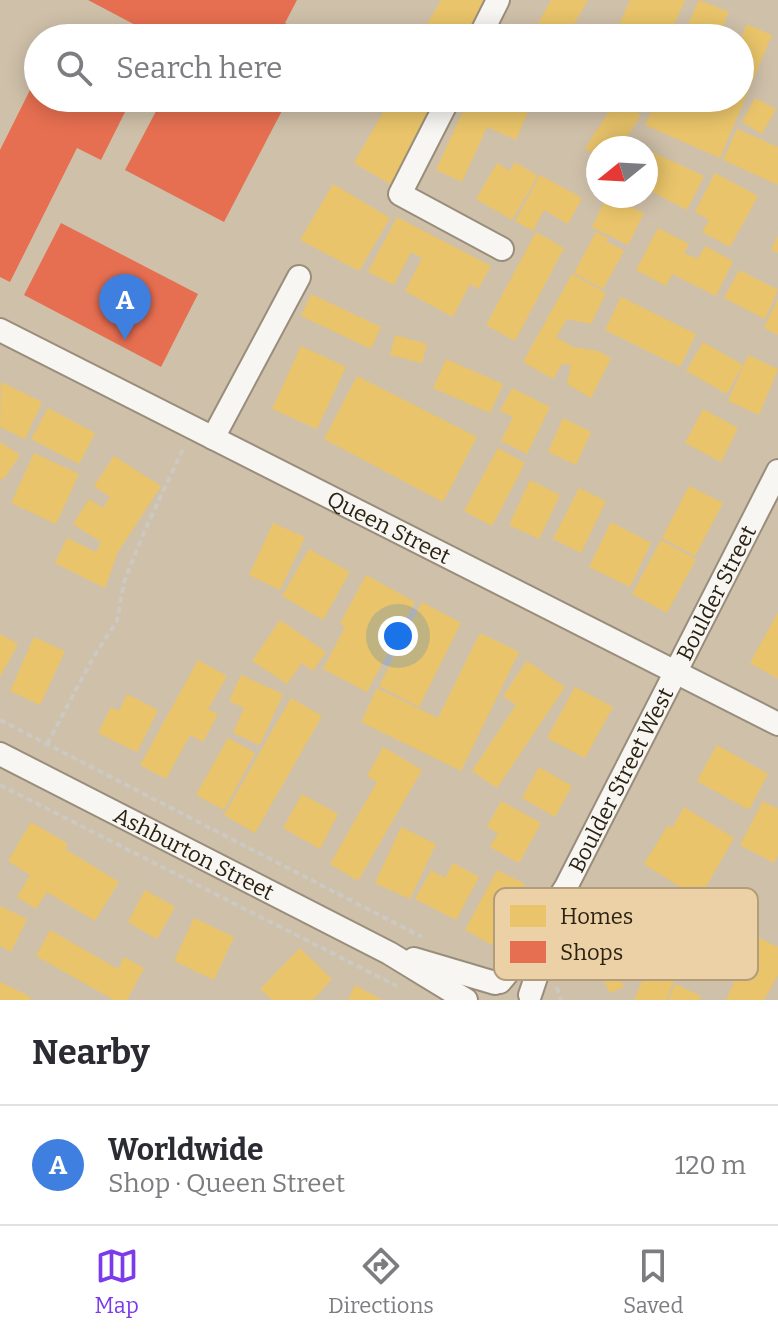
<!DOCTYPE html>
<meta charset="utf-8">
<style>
body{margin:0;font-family:Bitter,serif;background:#f2f2f3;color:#2b2b33}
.compass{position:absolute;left:586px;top:136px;width:72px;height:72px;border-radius:50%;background:#fff;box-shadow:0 4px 20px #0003;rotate:252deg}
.you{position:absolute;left:398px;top:636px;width:28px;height:28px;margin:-20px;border:6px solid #fff;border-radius:50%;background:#1a73e8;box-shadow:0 0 0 12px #1a73e833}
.badge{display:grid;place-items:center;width:52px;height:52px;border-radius:50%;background:#7c3aed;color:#fff;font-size:26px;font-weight:700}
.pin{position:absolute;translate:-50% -66px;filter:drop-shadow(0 2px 4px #0008)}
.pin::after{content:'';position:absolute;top:42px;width:28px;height:24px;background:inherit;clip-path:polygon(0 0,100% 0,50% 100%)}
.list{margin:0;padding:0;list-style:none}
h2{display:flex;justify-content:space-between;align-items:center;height:104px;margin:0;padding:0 32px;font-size:34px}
h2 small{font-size:26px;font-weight:400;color:#7c7c81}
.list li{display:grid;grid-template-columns:52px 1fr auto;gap:24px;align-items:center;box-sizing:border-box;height:120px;padding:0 32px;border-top:2px solid #e1e1e2}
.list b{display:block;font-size:30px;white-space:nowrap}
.list p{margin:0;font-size:26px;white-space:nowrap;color:#7c7c81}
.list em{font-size:26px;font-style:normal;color:#7c7c81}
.icon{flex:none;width:44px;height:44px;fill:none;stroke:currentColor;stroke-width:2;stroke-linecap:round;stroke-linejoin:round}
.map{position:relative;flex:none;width:778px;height:1000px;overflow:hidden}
.search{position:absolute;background:#fff;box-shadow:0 4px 20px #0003;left:24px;right:24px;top:24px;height:88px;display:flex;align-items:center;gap:20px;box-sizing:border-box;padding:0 28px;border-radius:44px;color:#7c7c81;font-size:30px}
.sheet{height:224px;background:#fff}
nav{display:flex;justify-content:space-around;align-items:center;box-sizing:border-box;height:112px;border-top:2px solid #e1e1e2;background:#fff;font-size:22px;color:#7c7c81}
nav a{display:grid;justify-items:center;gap:4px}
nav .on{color:#7c3aed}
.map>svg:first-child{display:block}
.homes{fill:#e9c46a}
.shops{fill:#e76f51}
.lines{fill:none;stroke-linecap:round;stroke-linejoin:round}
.minor-casing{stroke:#998d7b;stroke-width:26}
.path{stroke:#ccc8c2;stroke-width:4;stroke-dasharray:6 4;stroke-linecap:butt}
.minor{stroke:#f8f6f2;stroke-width:22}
.labels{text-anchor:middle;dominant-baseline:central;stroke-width:8;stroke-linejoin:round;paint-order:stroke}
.street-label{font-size:22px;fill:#2c2212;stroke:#ecd0a6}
.key{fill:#ecd0a6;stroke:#b29c7a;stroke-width:2}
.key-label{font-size:22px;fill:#2c2212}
</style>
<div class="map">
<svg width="778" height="1000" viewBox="0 0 778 1000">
<rect width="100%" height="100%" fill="#cfc0a9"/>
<path class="homes" d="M441,0H487L465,38H419Z
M551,0H588L566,38H530Z
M630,0H685L670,34L679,38H613Z
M699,0L729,12L718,38H682Z
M747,24L772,35L720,158L645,125L657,98H692L689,104L709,113L715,98H740V40Z
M500,28L521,38H495Z
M391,98H405L430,113L390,184L354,163Z
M409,98H431L426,108Z
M469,98H534L516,140L487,127L462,182L436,170Z
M755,98L776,109L762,134L742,122Z
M617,99L641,115L620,148H598V157L585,148Z
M737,129L778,147V185L723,160Z
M646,149L704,176L687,210L646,189Z
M515,162L538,176L512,220L476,199L497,163L510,171Z
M715,173L758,196L730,247L702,232L709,220L695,212Z
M540,175L582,198L568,224L544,210L533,231L515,221Z
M333,184L390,218L359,271L300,240Z
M607,196H627L623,203L644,213L628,245L592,227Z
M397,217L491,266L478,289L470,284L453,317L405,291L422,258L411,252L394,285L368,272Z
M658,228L689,244L684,253L698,259L705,246L733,261L716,296L672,274L666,286L636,270Z
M536,232L564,248L515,341L486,325Z
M596,232L608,238L606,241L624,251L603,289L574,273Z
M778,235V253L771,250Z
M739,270L778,290L765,319L724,298Z
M572,274L606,293L591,324L567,319L556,337L573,347L598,351L611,358L591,398L567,384L571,365L562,364L553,379L523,362Z
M311,294L381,327L371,349L301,316Z
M621,297L696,334L680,367L605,330Z
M778,299V335L764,328Z
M395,335L427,344L422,363L390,355Z
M703,342L743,365L727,394L686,371Z
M301,346L346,367L317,429L272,409Z
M748,355L778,369L759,415L728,401Z
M446,359L503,384L490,413L433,388Z
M357,376L477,437L443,502L324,439Z
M1,382L42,402L25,439L0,427Z
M512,388L550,407L527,454L501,441L513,417L500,411Z
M48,408L95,433L79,464L31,439Z
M703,409L738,428L721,462L685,443Z
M563,418L591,432L576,465L548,452Z
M0,442L20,455L3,480L0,478Z
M498,448L525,463L492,526L464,511Z
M34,453L79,474L56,524L11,503Z
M114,456L161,486L118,552L105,588L55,563L67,538L96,552L101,542L73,524L89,499L103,508L110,497L94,486Z
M530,480L560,495L539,539L509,525Z
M689,486L723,503L695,556L662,538Z
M579,488L606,501L581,553L553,539Z
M611,522L651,543L630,587L589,567Z
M273,523L305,537L280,590L249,575Z
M661,540L696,559L667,613L632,594Z
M309,549L350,572L323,620L282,596Z
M366,575L415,602L367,692L323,669L345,627L340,624Z
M422,602L461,623L419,707L379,686Z
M778,612V679L750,663Z
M280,620L326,652L313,671L302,663L287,684L252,661Z
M480,633L519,652L461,771L361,722L377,688L438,718Z
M0,634L18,644L0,677Z
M34,637L65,651L40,705L10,691Z
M198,660L227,676L208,709L218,714L203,742L190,735L166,779L140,765Z
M527,661L565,687L497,788L472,771L516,705L503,696Z
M241,675L283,694L260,745L233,733L244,708L229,701Z
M575,687L613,707L585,758L547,738Z
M127,694L158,710L137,752L98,733L111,707L119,711Z
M291,698L322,716L255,833L224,815Z
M228,738L255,753L224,810L196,795Z
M717,745L768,774L749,810L697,781Z
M383,747L422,770L358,881L330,864L377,782L367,776Z
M539,767L572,786L555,817L522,798Z
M302,794L338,814L320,849L283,828Z
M501,801L541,823L519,863L490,847L498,833L487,827Z
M763,801L778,809V855L774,863L740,845Z
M684,807L734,838L699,899L644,864L668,825L672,828Z
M31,822L68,844L65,849L119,882L95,921L47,892L36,909L17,897L30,875L8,861Z
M401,827L436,844L410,899L375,883Z
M453,863L479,877L456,920L415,899L431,870L445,878Z
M497,870L525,884L492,945L465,930Z
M145,890L175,907L157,939L128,922Z
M0,906L27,919L11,952L0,946Z
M194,918L234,937L214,980L174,961Z
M619,919L640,965L618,975L624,987L610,993L600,972L619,963L602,927Z
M50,930L118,969L124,957L144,968L127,1000H114L36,956Z
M755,936L778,947V975L764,1000H726Z
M300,948L332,979L313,1000H272L260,989Z
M647,970L674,981L666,1000H634Z
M0,982L31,997L29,1000H0Z
M675,984L701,996L699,1000H668Z
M355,985L382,1000H348Z"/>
<path class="shops" d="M88,0H297L285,23L300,31L296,38H160Z
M38,74V98H132L101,160L77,148L10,282L0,277V150Z
M163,98H281L287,101L224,222L125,170Z
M61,223L198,294L161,367L24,295Z"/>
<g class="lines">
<defs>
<g id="minor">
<path d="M479,38L498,0"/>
<path d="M449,98L400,194L502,249"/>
<path id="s1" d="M0,330L778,724"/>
<path d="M213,438L299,277"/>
<path id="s2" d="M0,754L389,953L466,1000"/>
<path d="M414,959L495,983"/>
<path id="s3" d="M500,982L516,963L566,887L778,471"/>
<path d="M530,995L557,915"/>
</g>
</defs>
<use href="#minor" class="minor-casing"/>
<path class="path" d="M0,720L422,937
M47,744L93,658L117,621L124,582L144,532L184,447
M0,785L397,986
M557,987L561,1000"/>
<use href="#minor" class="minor"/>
</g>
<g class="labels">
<g class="street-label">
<text stroke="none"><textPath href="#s1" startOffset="436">Queen Street</textPath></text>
<text stroke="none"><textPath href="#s3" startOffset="446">Boulder Street</textPath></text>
<text stroke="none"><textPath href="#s3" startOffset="236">Boulder Street West</textPath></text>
<text stroke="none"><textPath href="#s2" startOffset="218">Ashburton Street</textPath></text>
</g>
</g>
<rect x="494" y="888" width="264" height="92" rx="12" class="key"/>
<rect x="510" y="905" width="36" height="22" fill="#e9c46a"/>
<rect x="510" y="941" width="36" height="22" fill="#e76f51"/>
<g class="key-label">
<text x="560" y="924">Homes</text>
<text x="560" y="960">Shops</text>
</g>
</svg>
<svg class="compass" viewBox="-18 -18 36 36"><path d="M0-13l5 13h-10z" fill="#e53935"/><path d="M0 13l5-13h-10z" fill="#7c7c81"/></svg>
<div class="you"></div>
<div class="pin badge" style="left:125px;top:340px;background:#3f7fe0">A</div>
<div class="search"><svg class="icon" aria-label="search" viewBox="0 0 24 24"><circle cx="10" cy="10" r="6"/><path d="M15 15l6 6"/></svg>Search here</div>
</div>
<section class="sheet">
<h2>Nearby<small></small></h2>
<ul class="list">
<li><span class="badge" style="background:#3f7fe0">A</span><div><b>Worldwide</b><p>Shop · Queen Street</p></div><em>120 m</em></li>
</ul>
</section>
<nav>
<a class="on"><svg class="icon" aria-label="map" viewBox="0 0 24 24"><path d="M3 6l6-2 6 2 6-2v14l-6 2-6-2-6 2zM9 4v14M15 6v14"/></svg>Map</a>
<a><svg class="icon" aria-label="directions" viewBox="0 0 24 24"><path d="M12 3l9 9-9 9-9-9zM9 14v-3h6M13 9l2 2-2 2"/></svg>Directions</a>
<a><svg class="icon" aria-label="saved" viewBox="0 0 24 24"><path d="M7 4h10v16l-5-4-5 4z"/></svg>Saved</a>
</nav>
